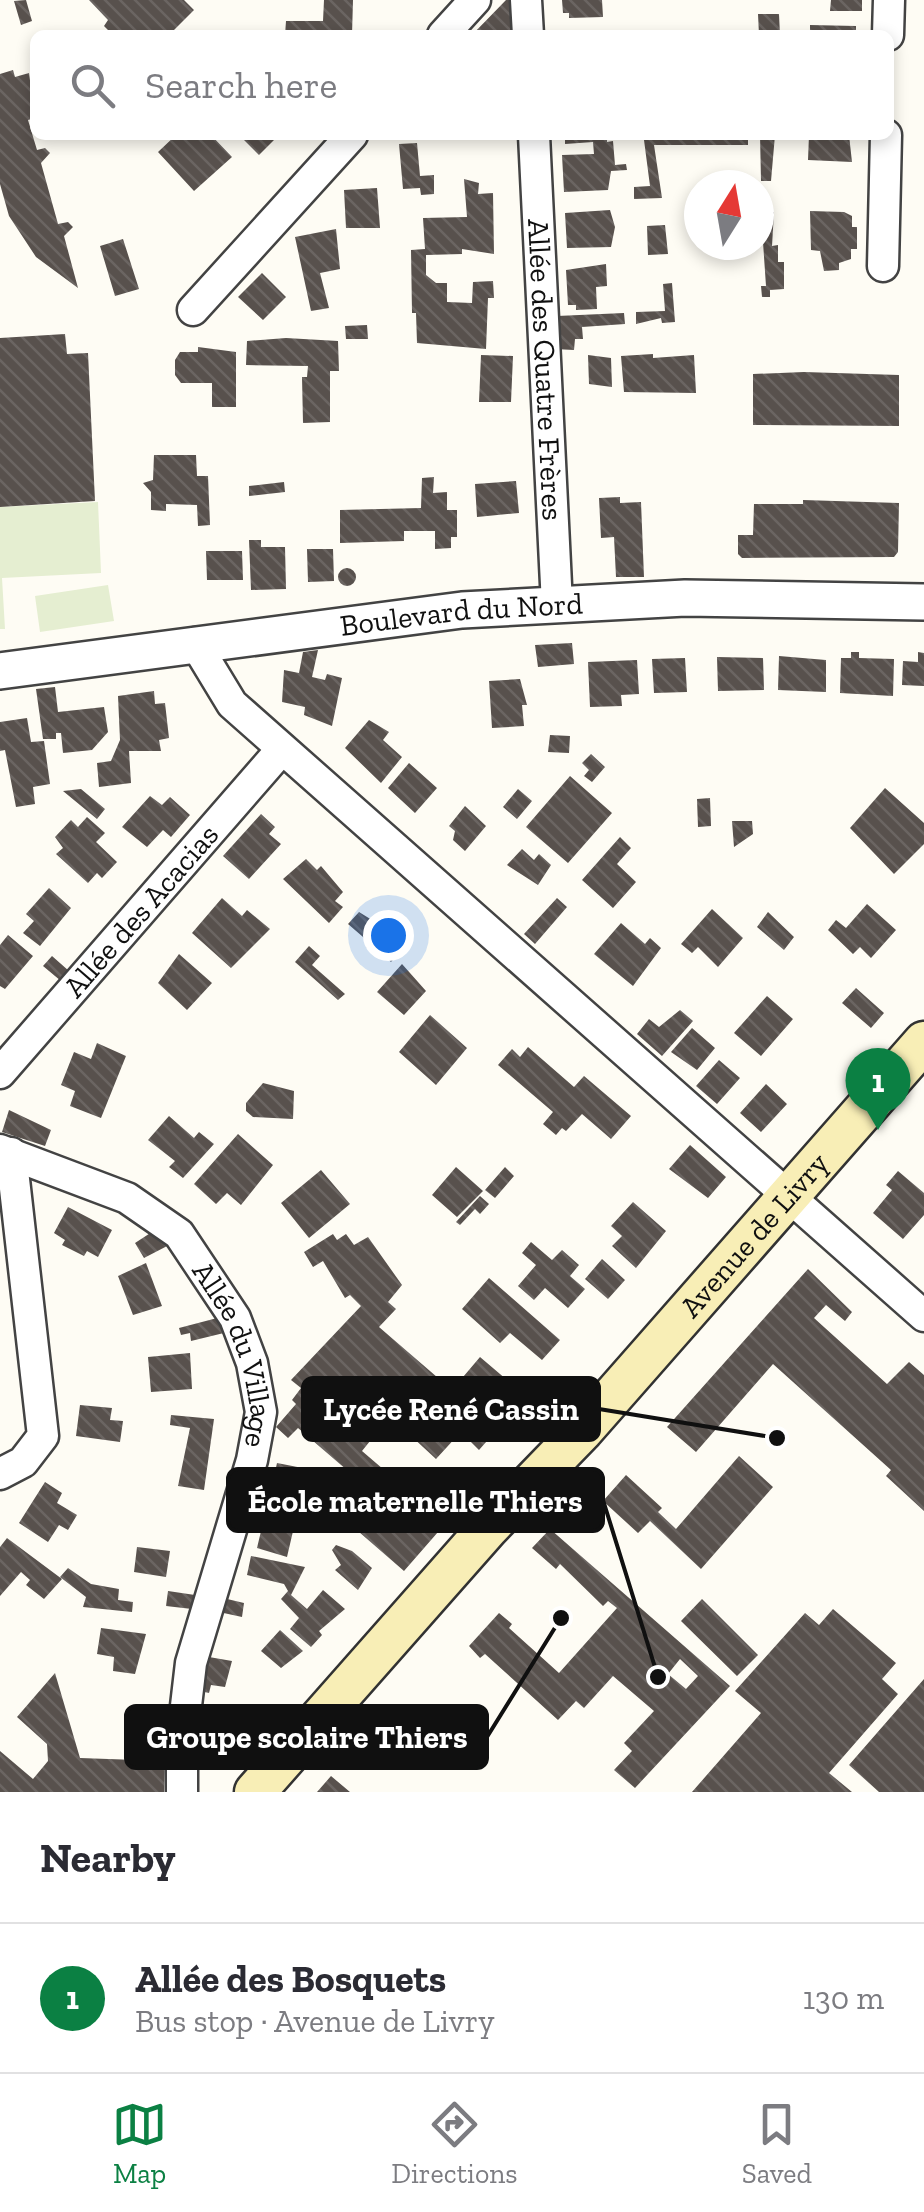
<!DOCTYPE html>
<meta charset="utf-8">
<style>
body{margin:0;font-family:"Zilla Slab",serif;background:#f7f7f7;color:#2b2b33}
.compass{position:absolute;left:684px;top:170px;width:90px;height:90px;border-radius:50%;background:#fff;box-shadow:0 5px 15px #0003;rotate:11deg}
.you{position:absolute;left:388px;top:935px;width:35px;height:35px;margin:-25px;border:8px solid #fff;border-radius:50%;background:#1a73e8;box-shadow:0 0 0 15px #1a73e833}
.badge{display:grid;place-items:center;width:65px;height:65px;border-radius:50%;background:#0b8043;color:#fff;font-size:32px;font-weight:700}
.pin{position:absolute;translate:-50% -82px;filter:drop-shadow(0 2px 5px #0008)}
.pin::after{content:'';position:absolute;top:52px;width:35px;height:30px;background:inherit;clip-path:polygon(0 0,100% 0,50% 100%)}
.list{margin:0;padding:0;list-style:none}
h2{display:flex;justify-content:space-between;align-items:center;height:130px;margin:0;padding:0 40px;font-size:42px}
h2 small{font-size:32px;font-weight:400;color:#7c7c81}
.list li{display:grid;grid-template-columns:65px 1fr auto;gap:30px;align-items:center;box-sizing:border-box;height:150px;padding:0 40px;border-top:2px solid #e1e1e2}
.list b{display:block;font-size:38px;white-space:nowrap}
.list p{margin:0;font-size:32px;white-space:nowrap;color:#7c7c81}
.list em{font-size:32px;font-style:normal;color:#7c7c81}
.icon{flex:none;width:55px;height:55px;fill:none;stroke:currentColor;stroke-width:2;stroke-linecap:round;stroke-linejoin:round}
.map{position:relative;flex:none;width:924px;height:1792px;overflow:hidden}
.search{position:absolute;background:#fff;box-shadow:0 5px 15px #0003;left:30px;right:30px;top:30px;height:110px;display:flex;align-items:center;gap:25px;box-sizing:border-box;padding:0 35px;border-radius:15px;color:#7c7c81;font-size:38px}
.sheet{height:280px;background:#fff}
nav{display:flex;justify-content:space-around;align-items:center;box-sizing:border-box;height:140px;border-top:2px solid #e1e1e2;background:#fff;font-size:28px;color:#7c7c81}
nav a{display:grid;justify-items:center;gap:5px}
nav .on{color:#0b8043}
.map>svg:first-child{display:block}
.pitch{fill:#e5eed1}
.building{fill:url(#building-back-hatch);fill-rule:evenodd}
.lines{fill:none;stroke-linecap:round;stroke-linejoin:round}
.minor-casing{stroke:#434343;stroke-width:35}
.tertiary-casing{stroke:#434343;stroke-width:40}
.secondary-casing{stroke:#323232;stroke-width:45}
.minor{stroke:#fff;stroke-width:30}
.tertiary{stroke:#fff;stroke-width:35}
.secondary{stroke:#f8eeb6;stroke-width:40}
.labels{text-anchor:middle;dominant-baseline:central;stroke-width:10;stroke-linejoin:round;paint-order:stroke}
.street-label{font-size:30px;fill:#101010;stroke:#fff}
.leader{fill:none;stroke:#101010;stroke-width:4}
.callout-dot{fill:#101010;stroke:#fff;stroke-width:4}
.callout{fill:#101010;stroke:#101010;stroke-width:4}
.callout-label{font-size:32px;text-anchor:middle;font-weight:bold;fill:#fff}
</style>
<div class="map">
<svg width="924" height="1792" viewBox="0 0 924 1792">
<defs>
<pattern id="building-back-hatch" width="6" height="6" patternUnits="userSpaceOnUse" patternTransform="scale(2.5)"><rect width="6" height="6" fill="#58514d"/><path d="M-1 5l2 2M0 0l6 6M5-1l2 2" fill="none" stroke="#6b6562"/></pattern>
</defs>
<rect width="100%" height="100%" fill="#fefcf4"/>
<path class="pitch" d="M98,502L101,573L2,578L5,629H0V507Z
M108,585L114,621L40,632L35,596Z"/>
<path class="building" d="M26,0L32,21L21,25L14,1Z
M89,0H184L194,10L169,35H113L104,26L108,20Z
M324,0H353L352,35H285L286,21H323Z
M506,0H518L520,29L472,35Z
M562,0H602L603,17L569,18V13H563Z
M831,0H862V11H830Z
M758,14H779L780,35H759Z
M810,25L856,26V35H810Z
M13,70L15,77L29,73L35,118L28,120L37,150L45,148L50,153L41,163L58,224L68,222L73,227L64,236L78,288L36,257L9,216L0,184V74Z
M176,135H211L232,157L194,191L158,152Z
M239,135H279L259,155Z
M565,135H607V142L613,141L615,165L626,164L627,170L611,171L608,190L564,192L562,155L594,154L593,142L565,144Z
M653,135H748V145H654L662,198L634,199V187L650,186L644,140L654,139Z
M760,135H775L771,181H761Z
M809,135H849L852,162L808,160Z
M417,143L420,176L434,175V194L421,195L420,188L403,189L399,144Z
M464,179L479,183L478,194L493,193L494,254L462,249V254L426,255V275L436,283H447V302L472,303L473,282L493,281L494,298H488L486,349L417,343L416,313H412L411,250L425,249L423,218L467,217Z
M377,188L380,228H346L344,190Z
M610,210L615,227L611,247L567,248L565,213Z
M810,211L844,212L852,216V227H857V249H851V259L839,263V270L824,271L820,251L811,250Z
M774,212L772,246L778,245V262H784V289L770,290V297H762L761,286H766L761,213Z
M665,225L668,254L648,255L647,226Z
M336,229L340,269L320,273L329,308L311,311L295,237Z
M123,239L139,289L115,296L100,246Z
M606,264L607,286L596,287L597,309L576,310V305H568L566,270Z
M262,273L286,297L263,320L238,297Z
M672,283L675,322L662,323L661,318L636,324V312L665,311L663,284Z
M624,313L625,324L582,327L583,339H575L574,350L554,349L557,316Z
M367,325L368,339H346L345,326Z
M65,334L67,354L88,353L95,501L0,507V338Z
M286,338L338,341L339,371H330V422L303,423L302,377H307L308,366L246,365L247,341Z
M198,347L236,352V407H212V383H181L175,375V360L180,352H198Z
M653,354V358L694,355L696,393L624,392L621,356Z
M481,355L513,356L511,402H479Z
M588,355L611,358L612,387L589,384Z
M804,372L899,375V426L753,425V374Z
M154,455H196L197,476H208L210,525L198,526L197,505L166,504V511L151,510V492L143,483L153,480Z
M434,477L433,493L447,492V510H457V537H451V548L435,549V531H404V541L340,543V510L421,508L422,478Z
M516,481L519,513L477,517L475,484Z
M284,482L285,492L249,496V486Z
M620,497V503L641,502L644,577H616L614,537L601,538L599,498Z
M803,500L899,503L898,552L894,557L742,558L738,554V535H753L754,504H803Z
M249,540H261V547H285L286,589L251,590Z
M307,549H333L334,581L308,582Z
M206,551H242L243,580H207Z
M338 577a9 9 0 1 1 18 0a9 9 0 1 1-18 0Z
M572,643L574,664L538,667L535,645Z
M318,650L312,677L325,680L327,674L342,678L332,726L304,715L305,707L282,702L284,670L299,673L303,652Z
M851,652H859V658L894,659L893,696L840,693L841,658H851Z
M918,652L924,653V686L902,685L903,661L918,662Z
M779,656L826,660V692L778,690Z
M717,657L763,658L764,690L718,691Z
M685,658L687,692L654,693L652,659Z
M637,660L639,694L621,695L622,706L590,707L588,662Z
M520,679L527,705H522L524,726L492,728L489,681Z
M55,687L58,712L104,707L108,732L92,750L63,753L61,733H56V739H43L36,689Z
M154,691L155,704L165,703L169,738L159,740L161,751H129L131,783L99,787L97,763L111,761L120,740L118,696Z
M27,718L31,742L44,741L50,784L33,787L35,804L16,807L5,750L0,751V722Z
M369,720L389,732L383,740L402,757L381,783L345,748Z
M550,735L570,736L569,753L548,752Z
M591,754L605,767L592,782L584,776L589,770L582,763Z
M409,763L437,788L415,813L388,788Z
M570,776L612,813L568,863L526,827Z
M885,788L924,823V844L894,874L850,828Z
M81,789L105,809L97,819L63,791Z
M518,789L532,801L517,819L503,807Z
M150,796L162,805L170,797L190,815L171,837L163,830L147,847L122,827Z
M710,798L711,826L698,827L697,799Z
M465,806L486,826L465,851L453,840L455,831L449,826Z
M261,814L275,827L269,834L281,844L249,879L223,856Z
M87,817L105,833L96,842L117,862L102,878L97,873L88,883L56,854L63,848L55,837L71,820L78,827Z
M732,821H752L753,834L734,847Z
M620,837L631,848L617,864L636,882L613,908L582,880Z
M522,849L534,860L539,854L551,865L538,885L507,865Z
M306,859L317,870L321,866L343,892L335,901L343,907L329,923L283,879Z
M49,888L71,908L40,946L23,933L34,921L26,914Z
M222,898L242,916L247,910L270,929L231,968L192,933Z
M557,898L567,907L535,944L524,934Z
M867,904L896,930L871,958L860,947L853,954L828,930L836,920L846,928Z
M712,909L743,938L718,967L698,947L692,953L681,944Z
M359,912L380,925L385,919L410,940L391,962L380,952L376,957L366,947L370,943L348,924Z
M768,912L794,937L784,950L757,927Z
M621,923L645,944L650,938L661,948L633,986L594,954Z
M8,935L33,956L5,989L0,986V945Z
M309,946L320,956L312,965L345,994L338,1000L295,962Z
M179,954L212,983L187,1010L158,983Z
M52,956L69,971L61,981L43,966Z
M402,964L426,991L404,1015L377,992Z
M856,988L884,1013L871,1028L842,1003Z
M767,996L793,1019L761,1056L734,1033Z
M680,1010L693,1021L662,1056L637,1034L649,1019L659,1027Z
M430,1015L467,1048L436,1085L399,1052Z
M692,1028L715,1048L697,1070L671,1052Z
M97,1043L126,1056L101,1118L70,1106L75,1091L61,1085L74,1052L91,1059Z
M528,1047L574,1087L584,1076L631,1116L611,1139L582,1114L566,1131L562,1128L556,1135L543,1124L553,1112L498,1065L512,1049L520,1057Z
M719,1060L740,1078L717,1104L696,1086Z
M263,1083L294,1091L293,1119L253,1117L246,1111V1103Z
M766,1084L787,1104L761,1132L740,1113Z
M9,1110L51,1130L45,1146L2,1132Z
M169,1116L194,1138L199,1132L214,1144L183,1178L169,1167L175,1161L148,1140Z
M238,1134L273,1165L241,1205L227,1193L216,1204L194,1184Z
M690,1145L726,1177L708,1198L669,1169Z
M456,1167L483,1191L457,1217L432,1195Z
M505,1167L514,1176L495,1198L485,1190Z
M321,1170L350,1204L309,1238L281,1203Z
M898,1171L924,1193V1215L903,1239L873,1213L892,1190L886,1185Z
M480,1196L489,1204L480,1214L475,1209L460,1225L456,1222Z
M633,1202L666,1231L636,1268L612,1246L622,1236L611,1226Z
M68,1207L112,1230L98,1257L87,1251L84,1256L62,1245L65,1240L54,1233Z
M155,1230L171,1244L144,1258L135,1243Z
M333,1234L337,1240L346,1234L354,1245L368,1237L402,1285L388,1302L396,1309L379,1327L452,1390L480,1357L519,1390L495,1428L463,1400L444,1422L458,1435L436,1459L397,1423L383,1425L362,1451L390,1475L364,1503L348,1489L355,1477L298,1428L288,1438L276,1427L296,1404L292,1400L301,1388L291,1380L361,1306L350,1295L345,1298L323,1261L313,1267L304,1252Z
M531,1242L552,1260L562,1250L579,1265L570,1276L585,1289L568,1308L545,1288L534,1300L518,1286L536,1265L522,1253Z
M602,1259L625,1280L608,1299L585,1279Z
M146,1263L162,1306L133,1315L118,1276Z
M808,1269L852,1312L845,1321L826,1305L814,1318L887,1384L909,1362L924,1375V1511L886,1476L891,1470L773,1364L696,1452L667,1427Z
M489,1278L560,1340L542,1360L510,1333L500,1343L462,1309Z
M221,1317L228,1332L191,1341L190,1333L181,1335L179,1328Z
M190,1353L192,1389L151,1392L148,1357Z
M80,1405L112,1408L110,1420L123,1421L120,1442L76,1436Z
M171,1415L214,1419L204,1490L178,1486L190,1428L170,1425Z
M482,1422L494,1433L479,1450L467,1438Z
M739,1456L773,1487L701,1569L650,1521L638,1533L603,1501L626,1475L662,1508L658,1512L676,1529Z
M277,1463L323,1472L320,1509L279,1500L281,1492L271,1490Z
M45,1482L62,1493L57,1503L77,1515L68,1530L59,1525L48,1542L19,1523Z
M407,1490L445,1524L404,1571L336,1512L346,1493L388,1530L412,1504L403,1496Z
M267,1506L297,1514L287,1557L257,1548Z
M550,1529L730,1686L635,1788L614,1770L632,1751L624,1743L654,1711L613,1676L584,1708L576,1701L558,1720L485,1654L480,1658L469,1646L499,1613L512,1624L509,1628L559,1673L617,1608L608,1601L603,1606L560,1564L556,1569L532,1548ZM680,1659L698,1676L686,1689L668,1674Z
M7,1538L62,1579L44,1599L26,1585L30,1580L21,1572L0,1596V1547Z
M336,1545L352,1551L372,1568L358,1590L335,1570L341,1565L332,1550Z
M137,1547L170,1551L166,1577L134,1572Z
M251,1556L305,1567L291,1595L307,1609L323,1590L345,1609L319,1631L322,1635L311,1647L290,1629L299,1618L281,1599L288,1591L284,1584L247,1575Z
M68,1568L91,1584L119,1589L118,1600L133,1602L132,1612L83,1607L86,1597L60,1577Z
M168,1591L195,1595L192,1609L166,1606Z
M223,1598L244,1603L242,1617L219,1612Z
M702,1599L758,1655L737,1676L681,1621Z
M833,1609L896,1663L882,1679L898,1694L829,1773L852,1792H692L761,1713L735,1691L805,1613L819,1625Z
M101,1628L146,1634L135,1674L113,1671L114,1657L97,1654Z
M280,1630L303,1651L281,1668L261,1651Z
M209,1657L232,1661L225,1687L211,1685L209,1693L200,1691Z
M55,1673L80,1758L165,1761L164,1792H0V1751L33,1779L48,1761L47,1744L17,1717Z
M924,1679V1792H879L849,1765Z
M331,1776L350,1792H317Z"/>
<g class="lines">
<defs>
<g id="minor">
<path d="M526,0L528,35"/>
<path d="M443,35L475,0"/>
<path d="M888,35L889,0"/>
<path id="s1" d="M534,135L557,605"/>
<path d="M883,266L886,135"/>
<path d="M193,310L352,135"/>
<path d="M195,643L232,704L924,1316"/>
<path id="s2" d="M0,1073L282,749"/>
<path id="s3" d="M0,1150L127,1198L179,1234L235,1318L252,1363L261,1412L252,1460L191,1663L182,1740V1792"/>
<path d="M0,1474L23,1462L43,1436L11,1153"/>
</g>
<g id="tertiary">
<path id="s4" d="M0,671L462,610L685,598L924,602"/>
</g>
<g id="secondary">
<path id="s5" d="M255,1792L488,1528L583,1430L924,1042"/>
</g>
</defs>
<use href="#minor" class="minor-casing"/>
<use href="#tertiary" class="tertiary-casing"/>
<use href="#secondary" class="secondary-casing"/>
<use href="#minor" class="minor"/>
<use href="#tertiary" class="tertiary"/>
<use href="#secondary" class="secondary"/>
</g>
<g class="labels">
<g class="street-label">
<text stroke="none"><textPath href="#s1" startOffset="235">Allée des Quatre Frères</textPath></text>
<text stroke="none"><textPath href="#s4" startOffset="465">Boulevard du Nord</textPath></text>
<text stroke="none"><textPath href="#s2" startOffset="215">Allée des Acacias</textPath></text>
<text stroke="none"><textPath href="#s5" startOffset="748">Avenue de Livry</textPath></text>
<text stroke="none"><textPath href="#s3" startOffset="335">Allée du Village</textPath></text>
</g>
</g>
<path class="leader" d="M777 1438L599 1409M658 1677L603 1500M561 1618L487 1737"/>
<g class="callout-dot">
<circle cx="777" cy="1438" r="10"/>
<circle cx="658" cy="1677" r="10"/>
<circle cx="561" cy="1618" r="10"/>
</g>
<g class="callout">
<rect x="303" y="1378" width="296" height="62" rx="10"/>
<rect x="228" y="1469" width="375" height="62" rx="10"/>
<rect x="126" y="1706" width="361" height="62" rx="10"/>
</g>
<g class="callout-label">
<text x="451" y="1420">Lycée René Cassin</text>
<text x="415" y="1512">École maternelle Thiers</text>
<text x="307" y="1748">Groupe scolaire Thiers</text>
</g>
</svg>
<svg class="compass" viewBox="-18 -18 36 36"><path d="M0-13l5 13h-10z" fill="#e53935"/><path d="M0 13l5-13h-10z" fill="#7c7c81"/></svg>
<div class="you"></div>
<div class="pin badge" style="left:878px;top:1130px">1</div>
<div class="search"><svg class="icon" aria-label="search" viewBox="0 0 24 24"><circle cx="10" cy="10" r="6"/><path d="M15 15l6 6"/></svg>Search here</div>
</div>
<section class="sheet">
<h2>Nearby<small></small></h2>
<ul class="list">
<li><span class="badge">1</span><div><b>Allée des Bosquets</b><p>Bus stop · Avenue de Livry</p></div><em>130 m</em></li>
</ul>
</section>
<nav>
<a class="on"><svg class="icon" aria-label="map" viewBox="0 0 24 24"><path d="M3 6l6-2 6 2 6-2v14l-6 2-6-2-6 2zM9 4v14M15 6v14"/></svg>Map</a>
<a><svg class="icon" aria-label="directions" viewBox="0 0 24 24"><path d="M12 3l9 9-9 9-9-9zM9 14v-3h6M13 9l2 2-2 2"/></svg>Directions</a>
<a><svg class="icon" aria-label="saved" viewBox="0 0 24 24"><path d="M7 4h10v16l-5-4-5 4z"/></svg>Saved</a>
</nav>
